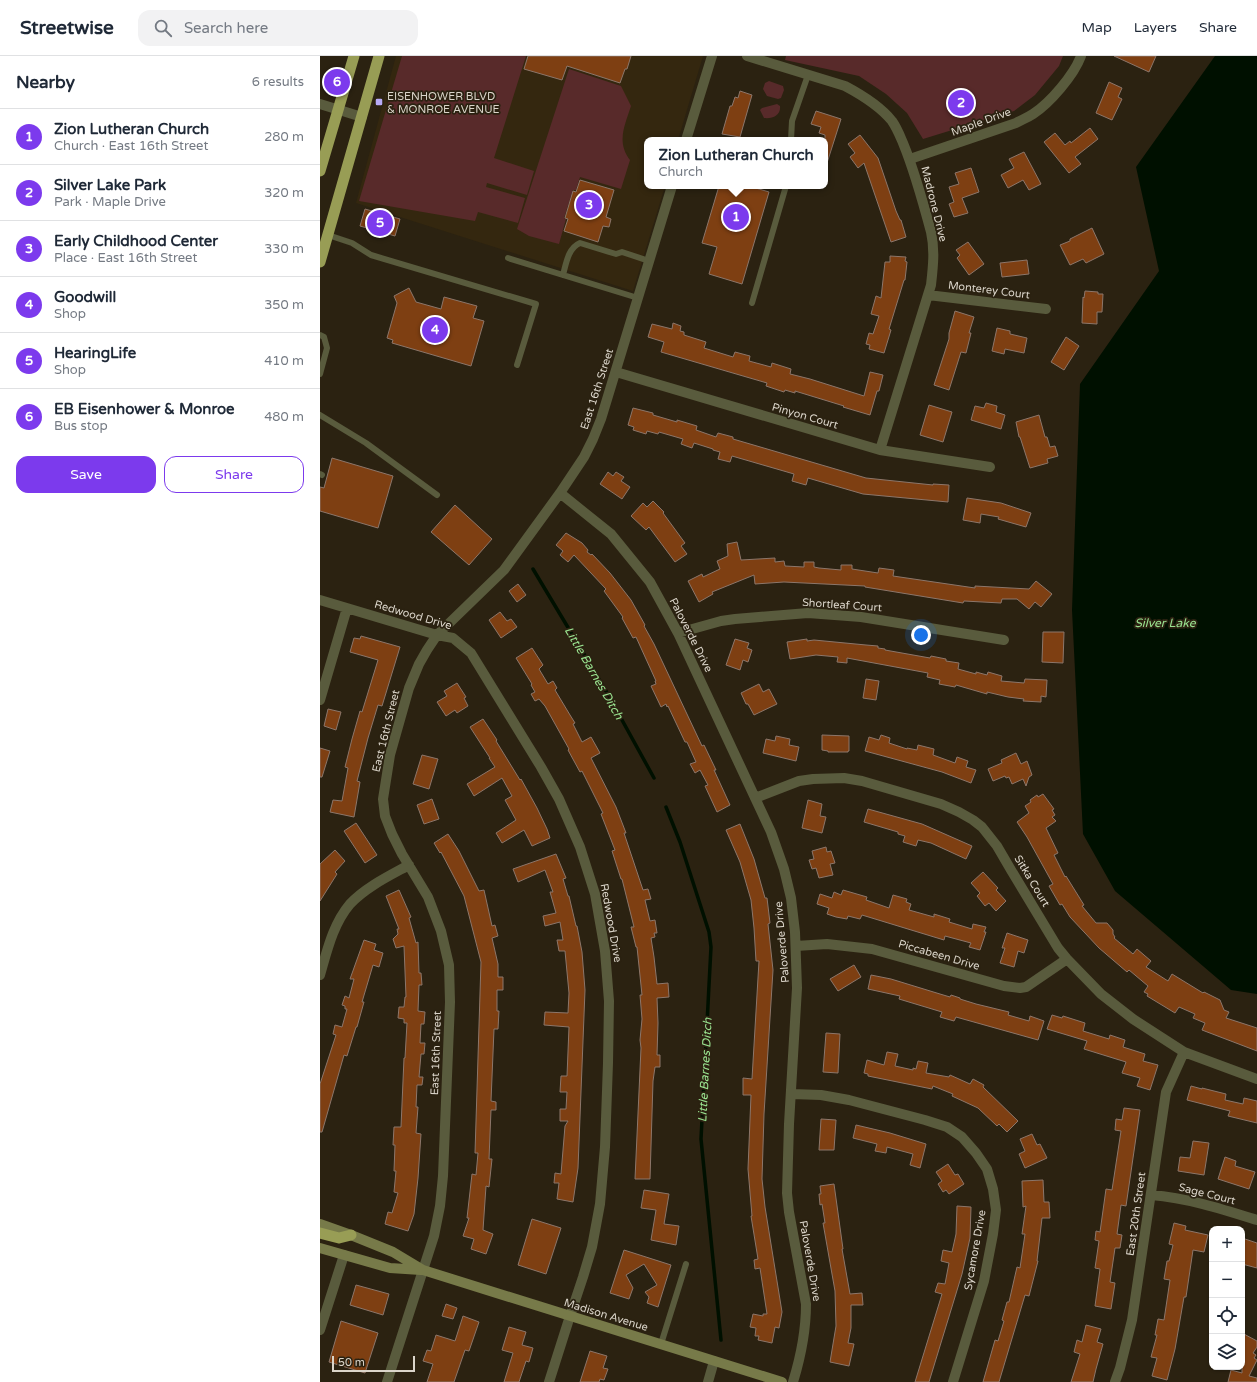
<!DOCTYPE html>
<meta charset="utf-8">
<style>
body{margin:0;font-family:"Varela Round",sans-serif;background:#f2f2f3;color:#1f2937}
.controls{position:absolute;right:12px;bottom:12px;display:grid;overflow:hidden;border-radius:8px;box-shadow:0 1px 3px #0004}
.controls button{width:36px;height:36px;display:grid;place-items:center;padding:0;border:0;border-bottom:1px solid #e0e1e3;background:#fff;color:#1f2937;font:20px sans-serif}
.scale{position:absolute;left:12px;bottom:10px;width:83px;box-sizing:border-box;padding-left:4px;border:2px solid #dbd5ca;border-top:0;font-size:11px;line-height:14px;white-space:nowrap;color:#dbd5ca;-webkit-text-stroke:3px #2b2211;paint-order:stroke}
.you{position:absolute;left:601px;top:579px;width:14px;height:14px;margin:-10px;border:3px solid #fff;border-radius:50%;background:#1a73e8;box-shadow:0 0 0 6px #1a73e833}
.badge{display:grid;place-items:center;width:26px;height:26px;border-radius:50%;background:#7c3aed;color:#fff;font-size:13px;font-weight:700}
.pin{position:absolute;translate:-50% -50%;border:2px solid #fff;box-shadow:0 1px 4px #0006}
.popup{position:absolute;left:324px;top:81px;width:184px;height:52px;box-sizing:border-box;display:grid;place-content:center;border-radius:8px;background:#fff;filter:drop-shadow(0 1px 3px #0005);font-size:13px;white-space:nowrap;color:#747a83}
.popup b{font-size:15px;color:#1f2937}
.popup::after{content:'';position:absolute;left:50%;top:100%;margin-left:-8px;border:8px solid transparent;border-top-color:#fff}
.list{margin:0;padding:0;list-style:none}
h2{display:flex;justify-content:space-between;align-items:center;height:52px;margin:0;padding:0 16px;font-size:17px}
h2 small{font-size:13px;font-weight:400;color:#747a83}
.list li{display:grid;grid-template-columns:26px 1fr auto;gap:12px;align-items:center;box-sizing:border-box;height:56px;padding:0 16px;border-top:1px solid #e0e1e3}
.list b{display:block;font-size:15px;white-space:nowrap}
.list p{margin:0;font-size:13px;white-space:nowrap;color:#747a83}
.list em{font-size:13px;font-style:normal;color:#747a83}
.actions{display:flex;gap:8px;padding:12px 16px}
.actions a{flex:1;padding:9px 0;border:1px solid #7c3aed;border-radius:12px;text-align:center;font-size:14px;color:#7c3aed}
.actions .main{background:#7c3aed;color:#fff}
.icon{flex:none;width:22px;height:22px;fill:none;stroke:currentColor;stroke-width:2;stroke-linecap:round;stroke-linejoin:round}
.map{position:relative;flex:none;width:937px;height:1326px;overflow:hidden}
header{display:flex;align-items:center;gap:24px;box-sizing:border-box;height:56px;padding:0 20px;background:#fff;border-bottom:1px solid #e0e1e3}
header strong{font-size:19px}
nav{display:flex;gap:22px;margin-inline-start:auto;font-size:14px}
.search{width:280px;height:36px;background:#f2f2f3;display:flex;align-items:center;gap:10px;box-sizing:border-box;padding:0 14px;border-radius:12px;color:#747a83;font-size:15px}
main{display:flex}
aside{flex:1;background:#fff}
.map>svg:first-child{display:block}
.built{fill:#34270f}
.green{fill:#582a2a}
.water{fill:#001000}
.lines{fill:none;stroke-linecap:round;stroke-linejoin:round}
.stream{stroke:#001000;stroke-width:3.5}
.building{fill:#7e3f12;stroke:#8c766a}
.service{stroke:#595b3d;stroke-width:6}
.minor{stroke:#595b3d;stroke-width:10}
.secondary{stroke:#777a49;stroke-width:10}
.trunk{stroke:#989d55;stroke-width:11}
.poi-dot{fill:#b8abf7;stroke:#2b2211;stroke-width:1.5}
.labels{text-anchor:middle;dominant-baseline:central;stroke-width:3.5;stroke-linejoin:round;paint-order:stroke}
.poi-label{font-size:11px;fill:#dbd5ca;stroke:#2b2211;text-anchor:start}
.street-label{font-size:11px;fill:#dbd5ca;stroke:#2b2211}
.water-label{font-size:12px;font-style:italic;fill:#9ae390;stroke:#2b2211}
</style>
<header>
<strong>Streetwise</strong>
<div class="search"><svg class="icon" aria-label="search" viewBox="0 0 24 24"><circle cx="10" cy="10" r="6"/><path d="M15 15l6 6"/></svg>Search here</div>
<nav><a>Map</a><a>Layers</a><a>Share</a></nav>
</header>
<main>
<aside>
<h2>Nearby<small>6 results</small></h2>
<ul class="list">
<li><span class="badge">1</span><div><b>Zion Lutheran Church</b><p>Church · East 16th Street</p></div><em>280 m</em></li>
<li><span class="badge">2</span><div><b>Silver Lake Park</b><p>Park · Maple Drive</p></div><em>320 m</em></li>
<li><span class="badge">3</span><div><b>Early Childhood Center</b><p>Place · East 16th Street</p></div><em>330 m</em></li>
<li><span class="badge">4</span><div><b>Goodwill</b><p>Shop</p></div><em>350 m</em></li>
<li><span class="badge">5</span><div><b>HearingLife</b><p>Shop</p></div><em>410 m</em></li>
<li><span class="badge">6</span><div><b>EB Eisenhower &amp; Monroe</b><p>Bus stop</p></div><em>480 m</em></li>
</ul>
<div class="actions"><a class="main">Save</a><a>Share</a></div>
</aside>
<div class="map">
<svg width="937" height="1326" viewBox="0 0 937 1326">
<rect width="100%" height="100%" fill="#2b2211"/>
<path class="built" d="M76,0H383L358,84H327V130H345L313,235L36,147Z"/>
<path class="green" d="M82,0H206L174,102L214,115L207,139L167,127L166,131L205,142L198,167L158,156L155,165L39,145Z
M466,0H743L739,10L715,39L694,55L603,83L587,57L566,38L539,20L465,4Z
M249,13L301,30L311,50C305,69 296,86 310,104L301,133L260,121L256,134H253L244,162L246,163L239,188L209,180L197,173Z
M449,25L463,30L464,34L461,42L458,43L447,40L443,33L445,27Z
M457,48L460,50C461,59 453,63 444,62L440,54L442,52Z"/>
<path class="water" d="M895,0H937V938L911,934L795,835L763,778L752,554L760,328L839,215L816,111Z"/>
<g class="lines">
<path class="stream" d="M213,513L286,635L334,722
M346,751L360,786L389,876L391,891L381,1083L401,1284"/>
</g>
<path class="building" d="M208,0H311L307,13H305L300,27L247,10L242,24L204,13Z
M794,0H836L829,16Z
M789,26L802,32L798,41L802,43L792,64L776,57Z
M420,35L432,39L420,81L402,78L410,50H412L415,41L418,42Z
M496,55L521,63L507,107H505V79L499,77L501,71L491,68Z
M770,72L778,83L755,101L761,108L749,117L724,86L735,77L745,89L750,85L751,87Z
M540,79L558,102L576,155L580,164H581L586,181L571,186L544,107L538,112L530,101L535,97L528,88Z
M704,96L721,128L709,134L703,124L688,132L681,119L694,112L689,103Z
M651,112L659,136L642,142L648,157L634,161L629,148L634,146L629,131L639,128L635,117Z
M260,124L294,134L286,161L291,163L289,171L283,170L278,186L244,175L248,163L245,162L253,135L256,136Z
M399,130H429L449,136L422,228L389,218L397,191L382,187Z
M45,153L80,163L75,180L40,170Z
M772,172L784,198L766,207L763,203L750,209L740,189L750,185V183Z
M648,186L664,208L649,219L637,202L640,199L636,194Z
M570,200L586,201L585,205L587,206L585,224H584L569,273L571,274L564,297L549,293L550,289L546,288L549,277L553,278L559,260L551,258L556,240L561,242L565,206H570Z
M707,204L709,218L682,221L680,207Z
M89,232L96,246L121,253L124,241L157,250L153,262L164,265L151,310L72,287L73,284L67,282L77,247L74,240Z
M765,235L778,236V238H783L782,256H777V268L762,267L763,241L764,242Z
M635,255L654,261L649,277H651L646,297L641,296L629,334L614,329L629,283V277Z
M353,267L361,270L360,275L364,276V279L386,286L384,292L413,301L415,296L430,300L429,305L451,311L452,307L471,313L470,318L490,323L544,340L550,316L563,319L559,335H557L550,359L523,351L524,350L475,335V337L465,334L464,336L446,330L447,327L341,296L344,286L328,281L332,268L352,273Z
M677,272L690,275V278L707,282L704,297L685,293L684,298L672,295Z
M746,281L759,290L744,314L731,306Z
M666,347L677,350L676,356L685,359L681,373L651,364L655,350L664,352Z
M609,349L632,356L623,386L600,379Z
M313,352L333,357V359L357,366V364L377,370L376,374L396,381L398,377L413,381V383L546,422L613,429V428L629,429L628,446L543,438L488,422L486,429L472,425L474,418L412,400L410,406L398,403L400,396L393,394V393L374,387L372,392L361,388L363,383L339,376L338,378L327,375L326,378L313,374L314,371L308,369Z
M719,359L725,381H727L730,391L735,390L738,400L727,403L728,407L710,412L700,381H699L696,366Z
M12,402L73,420L58,472L0,455V431L4,432Z
M288,416L293,420L296,416L304,421L301,425L310,431L302,443L280,428Z
M647,442L681,447L711,457L706,471L678,463L679,461L661,458L660,467L643,464Z
M333,445L344,456L343,457L365,487L361,490L367,498L355,506L329,471L326,474L311,460L323,447L327,451Z
M135,449L172,483L149,509L111,476Z
M246,477L262,487L268,494L267,496L271,499L272,498L290,517L311,544L325,569L324,570L334,588L382,690L384,689L396,714H394L410,749L397,756L385,730L388,729L380,714L375,717L370,708L376,706L367,686H365L348,650L347,651L346,648L341,651L331,630L336,628L335,625H336L316,581L313,582L302,562L303,561L284,535L286,533L254,499L248,506L240,499L243,495L236,489Z
M417,486L421,504L455,502V506L464,505L465,510L484,511V506H494V511L499,512L521,514V509H532V513L558,517L559,512L574,514L573,520L655,532V530L709,533L716,525L732,538L721,551L715,546L709,553L697,543H682L681,547L644,545L643,547L545,531V530L464,526L435,528L434,519L392,536L393,538L379,546L368,525L382,518L383,521L400,513L397,505L408,500L407,488Z
M198,528L206,539L197,546L189,535Z
M180,556L187,565L191,563L197,571L181,582L169,564Z
M723,576H744L743,607L722,606Z
M41,580L80,591L62,650L58,649L48,682L37,725L40,726L34,761L10,756L13,744L22,745L28,712L25,711L32,683L40,655L42,656L58,604L30,596L34,582L40,583Z
M415,583L429,587L427,592L432,594L428,606L423,604L420,614L406,609Z
M487,583V585L494,584L546,589L558,590V592L565,593V594L610,602L611,600L626,603V605L639,607L638,613L656,618V616L667,619L668,616L682,620L681,625L704,627L705,623L727,624L726,641L721,640V646L703,645L704,643L688,641L667,636V638L636,629L635,631L619,628L620,624L607,621L608,617L527,602V607L517,606L518,601L496,599L470,603L467,586Z
M212,592L223,609L219,613L228,628L233,625L237,632L235,634L250,659L255,667L253,668L262,686L271,681L280,697L271,702L296,751L306,777H304L323,834L328,833L331,843L325,844L330,865L335,864L337,877H334L335,881L331,882L334,901L337,928L348,927L349,941L337,942L338,967L337,999H340V1011H335L333,1025L330,1123H315L321,992L320,984L322,963L320,939H322L317,891H316L311,871H314L302,823H301L292,795L295,794L281,758L283,757L262,715L260,716L248,694L249,693L225,650L219,643L215,645L211,638L215,636L211,629L212,628L196,602Z
M546,623L559,625L556,644L543,642Z
M137,627L146,641L144,642L148,650L137,657L135,654L126,660L117,646L127,640L124,635Z
M439,628L443,636L449,633L457,648L434,659L428,648H426L421,637Z
M8,653L21,656L16,674L4,670Z
M163,663L177,684L176,685L200,724L201,723L217,752L227,773L230,782L212,790L204,774L182,787L176,777L196,764L185,744L192,740L182,722L154,740L147,728L175,711L169,702H170L150,671Z
M502,679L529,680V695H528V696H508V695L502,694Z
M561,679L570,682L569,687L587,693V692L597,694L598,689L614,693L613,699L635,707L637,701L648,705L646,711L656,714L651,727L622,716L545,695L549,681L559,684Z
M456,680L470,683L469,689L479,691L476,705L443,697L446,683L455,685Z
M0,692L10,695L2,721H0Z
M696,697L701,708L707,705L712,719L709,721L706,730L703,723L692,728L689,721L686,722L685,720L673,725L668,713L682,707L681,704Z
M102,699L118,703L109,733L93,728Z
M723,738L734,753L732,754L735,759L732,761L736,765L726,772L738,797L734,799L745,821L746,820L764,849L762,850L776,867H787L793,874V878L795,881L794,882L813,898L817,893L831,905L826,911L848,925L852,918L883,937L884,936L900,944L904,954L909,956L906,962L937,972V995L882,974L885,967L873,962L875,958L859,951L855,957L827,940L828,938L824,936L828,930L809,914L807,916L779,892L750,861L742,848L740,849L729,830L733,828L707,781L697,766L709,757L705,750L711,746L710,744L717,739L718,741Z
M112,743L119,763L104,768L97,749Z
M488,744L502,748L500,760L506,761L502,777L482,772Z
M548,753L602,768L652,790L646,803L611,787L598,784L596,790L583,786L585,780L578,778V776L544,766Z
M36,767L57,799L45,807L24,775Z
M420,768L434,803L445,842H447L450,867L448,868L453,914L444,1058L442,1123L445,1151L462,1256L459,1272L455,1271L452,1287L438,1284L439,1280H435L436,1272L430,1271L433,1258L443,1260V1258H447L440,1212L435,1213L434,1204L438,1203L431,1160H432L428,1113L431,1039H423V1022L432,1023L439,905H436L434,872L431,844L420,806L406,774Z
M128,778L139,795L159,835L164,834L172,870L175,869L178,880L172,882L178,908V921H183V934H177V955H179L178,973H174L171,1045L176,1046V1054H171L169,1103H172L169,1131L166,1130L163,1174L173,1178L166,1198L151,1193L154,1183L143,1180L149,1162H147L152,1118L156,1119L158,1097H155L161,906L144,840L121,796L120,797L114,787Z
M506,791L507,796L511,795L515,807L510,808L513,819L499,822L496,812L492,813L489,804L494,803L492,795Z
M15,794L25,805L15,816L17,818L0,845V808Z
M236,798L246,822L243,823L248,840H249L256,870H257L262,896L265,934L258,1112L253,1146L237,1143L239,1127H234L235,1117L241,1118L245,1070L248,1065H240V1053H246L247,1036H240L241,1020H247L249,971L224,969L225,956L248,957L249,937L245,895H239L237,884H243L240,866L225,870L223,860L236,857L230,836H233L225,814L198,826L193,813Z
M663,816L678,832L676,834L686,845L676,855L669,847L665,850L657,840L660,837L651,827Z
M79,834L91,861L89,862L96,887L98,886L99,917H101L102,929H99L98,955L105,956L104,968H101L100,987H105L104,998H101L99,1021H103L102,1029H97L96,1051H98L96,1077L101,1078L98,1122L94,1158L88,1175L65,1168L68,1156L72,1157L78,1137L74,1136L76,1115H74L75,1089H73L74,1071H81L84,1002H85L87,967H84V963L78,962L79,951H84L85,941H86L84,890L76,892L73,883L78,878L77,873H79L66,840Z
M523,834L547,841L546,844L569,852L573,839L587,843L586,846L591,848L589,854L614,861V858L630,863L629,866L652,873L653,868L666,871L664,876H666L660,894L649,891L651,887L625,880L624,884L542,859L540,863L528,860L527,863L516,861L507,858L509,852L497,848L500,838L512,842L514,836L521,839Z
M687,877L708,884L704,897L698,895L694,911L680,907L685,892H682Z
M44,884L56,888L54,894L63,897L59,911L53,909L42,946H44L37,971H36L27,1000L24,999L2,1076H0V1028L16,979L13,978L15,969L22,971L27,953H25V950L22,949L25,940L29,942L34,923H30Z
M534,909L541,921L518,935L510,923Z
M551,919L571,923L620,938L630,941L631,939L640,942V943L656,948L689,956L688,959L709,965L710,960L724,965L718,984L636,961L634,965L620,961L622,956L579,943L580,940L548,933Z
M732,959L742,962L743,960L765,967L763,975L789,983L790,979L805,984L803,991L825,998L823,1005L838,1009L830,1034L817,1030L820,1022L802,1017L806,1006L764,993L767,985L727,973Z
M506,977L520,978L518,1017L503,1016Z
M567,996L578,998L575,1010L593,1014V1012L596,1013L598,1005L608,1007L606,1017L629,1021L630,1019L650,1028L653,1023L664,1029L663,1031L698,1065L687,1076L679,1068L677,1070L658,1052L632,1040L633,1038L613,1030L612,1033L548,1020V1018L544,1017L547,1004L564,1009Z
M871,1030L882,1033V1032L906,1038L905,1044L923,1048L924,1042L937,1045V1067L908,1060L910,1055L867,1044Z
M804,1052L820,1054L806,1150L801,1149L797,1178L802,1179L800,1192H795L790,1226L795,1227L791,1253L775,1250L780,1213L775,1212L779,1185L775,1184L776,1175L780,1176L786,1133L792,1134L801,1075L795,1074L796,1063L802,1064Z
M501,1063L516,1064L514,1094H499Z
M536,1069L570,1077L606,1088L600,1112L590,1109L593,1098L567,1091L566,1097L555,1095L557,1088L533,1082Z
M712,1078L717,1089L720,1088L727,1102L705,1112L699,1098L705,1095L700,1083Z
M873,1085L889,1087L884,1119L858,1115L860,1101L870,1102Z
M905,1101L916,1105L915,1110L935,1116L929,1133L898,1123Z
M628,1108L635,1119L638,1118L644,1128L629,1138L626,1134L623,1136L618,1128L622,1125L616,1116Z
M723,1124L724,1146H729L730,1162H722L717,1205H718L709,1240L705,1239L679,1326H663L675,1284L678,1285L684,1265L682,1264L687,1246H689L697,1211L700,1212L705,1178H702L706,1150L703,1151L702,1125Z
M514,1128L523,1193H522L530,1238L542,1237L543,1249H531V1272L528,1287L534,1288L529,1310L510,1306L516,1270L515,1235L503,1167H505L502,1148L500,1149L499,1138H501L500,1130Z
M324,1134L349,1138L344,1168L359,1170L356,1189L331,1184L336,1154L321,1152Z
M637,1150L651,1151L650,1182L642,1218L609,1326H595L622,1238L615,1236L618,1227L625,1228L629,1207L621,1205L623,1194L632,1196L636,1178Z
M212,1163L241,1172L226,1218L198,1209Z
M854,1167L866,1170L865,1174L888,1179L884,1196L873,1194L866,1241H864L855,1293L847,1324L832,1320L837,1302L831,1301L837,1279H835L838,1263L844,1264L850,1224L844,1223L847,1205H849L853,1189L849,1188Z
M922,1182L937,1187V1212L922,1208Z
M304,1194L351,1209L338,1251L327,1247L329,1241L325,1236L337,1229L324,1208L306,1219L313,1232L309,1243L290,1237Z
M36,1229L69,1238L63,1259L30,1249Z
M126,1248L137,1252L133,1263L122,1260Z
M143,1260L159,1266L149,1295L145,1294L134,1326H107L113,1308L103,1305L107,1294L111,1295L116,1279L135,1285Z
M21,1265L58,1277L45,1317L9,1306Z
M766,1269L781,1273L777,1286L783,1288L776,1313L773,1326H751L760,1298L754,1296L757,1284L762,1286Z
M189,1271L206,1276L202,1289L213,1292L209,1306L206,1305L199,1326H184L193,1297L182,1294Z
M922,1277L937,1285V1291L933,1297L936,1299L934,1302L937,1304L929,1320L937,1322V1326H908L911,1314L922,1317Z
M270,1295L287,1300L283,1312L288,1313L284,1324L280,1323L279,1326H260Z"/>
<g class="lines">
<path class="service" d="M471,84L472,65L488,19
M8,179L32,187L51,199L216,248L197,309
M188,202L318,242
M243,219C246,208 248,192 260,187L296,198L302,196L329,205
M432,247L466,130
M0,279L4,281L7,292L0,318
M0,359L46,387L117,439
M0,418L2,419
M341,1288L366,1208"/>
<path class="minor" d="M427,0L525,30C542,39 560,50 572,65C577,72 580,80 583,87C595,116 603,146 611,176C615,194 613,211 611,229L560,394
M0,48L42,61
M366,84L392,0
M590,103L696,67C701,64 707,62 713,58C730,47 754,19 761,0
M608,239L726,253
M296,316L560,394L670,411
M240,437L291,478L330,526L358,577L451,776L464,813L471,842L475,876L477,932L469,1068L467,1137L469,1156L486,1248C486,1276 481,1300 473,1326
M0,544L117,579L133,582L151,597L221,711L239,743L260,791L275,838L285,895L289,945L288,1007L285,1091L280,1148L272,1191L263,1221L250,1260L229,1326
M358,577L401,565L415,563L488,557L541,561L684,584
M0,644L27,552
M435,742L479,725L493,723L524,722L542,725L621,748L639,756L653,764L662,771L677,790L691,814L738,892L747,903L781,938L813,963L864,996L937,1023
M476,890L507,888L552,893L684,930L700,932L706,931L747,903
M0,919C7,895 13,868 30,848C46,831 69,820 89,809
M472,1038L501,1039L529,1044L605,1064L627,1071L642,1081L656,1097L667,1113L673,1133L676,1154L673,1178L664,1225L633,1326
M831,1139C868,1142 902,1153 937,1164
M0,1274L24,1199
M67,1326L114,1180L120,1150L123,1120L130,946L129,909L121,875L108,841L82,798L72,778L65,760L63,743L70,699L89,632L99,608L107,594L117,579L184,514L240,437L264,401L273,383L281,363L352,130
M388,1326L394,1305
M795,1326L800,1312L812,1264L846,1036L864,996"/>
<path class="secondary" d="M0,1168L31,1179L73,1196L103,1214L462,1326
M0,1192L70,1212L101,1214"/>
<path class="trunk" d="M0,115L34,0
M0,206L59,0
M0,1177L19,1182L31,1179"/>
</g>
<rect class="poi-dot" x="55" y="42" width="8" height="8" rx="2"/>
<g class="labels">
<g class="poi-label">
<text x="67" y="40">EISENHOWER BLVD<tspan x="67" dy="13">&amp; MONROE AVENUE</tspan></text>
</g>
<g class="street-label">
<text transform="translate(661 66) rotate(-20)">Maple Drive</text>
<text transform="translate(614 148) rotate(76)">Madrone Drive</text>
<text transform="translate(669 234) rotate(7)">Monterey Court</text>
<text transform="translate(277 333) rotate(-72)">East 16th Street</text>
<text transform="translate(485 360) rotate(16)">Pinyon Court</text>
<text transform="translate(522 549) rotate(4)">Shortleaf Court</text>
<text transform="translate(93 559) rotate(16)">Redwood Drive</text>
<text transform="translate(371 579) rotate(63)">Paloverde Drive</text>
<text transform="translate(66 675) rotate(-76)">East 16th Street</text>
<text transform="translate(712 825) rotate(59)">Sitka Court</text>
<text transform="translate(291 867) rotate(80)">Redwood Drive</text>
<text transform="translate(462 886) rotate(-95)">Paloverde Drive</text>
<text transform="translate(619 899) rotate(16)">Piccabeen Drive</text>
<text transform="translate(116 997) rotate(-88)">East 16th Street</text>
<text transform="translate(887 1138) rotate(14)">Sage Court</text>
<text transform="translate(816 1158) rotate(-82)">East 20th Street</text>
<text transform="translate(655 1194) rotate(-80)">Sycamore Drive</text>
<text transform="translate(490 1205) rotate(80)">Paloverde Drive</text>
<text transform="translate(286 1259) rotate(17)">Madison Avenue</text>
</g>
<g class="water-label">
<text x="845" y="567">Silver Lake</text>
<text transform="translate(274 617) rotate(60)">Little Barnes Ditch</text>
<text transform="translate(385 1014) rotate(-87)">Little Barnes Ditch</text>
</g>
</g>
</svg>
<div class="controls">
<button>+</button>
<button>−</button>
<button><svg class="icon" aria-label="locate" viewBox="0 0 24 24"><circle cx="12" cy="12" r="6"/><path d="M12 2v4M12 18v4M2 12h4M18 12h4"/></svg></button>
<button><svg class="icon" aria-label="layers" viewBox="0 0 24 24"><path d="M12 4l9 5-9 5-9-5zM3 14l9 5 9-5"/></svg></button>
</div>
<div class="scale">50 m</div>
<div class="you"></div>
<div class="pin badge" style="left:416px;top:161px">1</div>
<div class="popup"><b>Zion Lutheran Church</b>Church</div>
<div class="pin badge" style="left:641px;top:47px">2</div>
<div class="pin badge" style="left:269px;top:149px">3</div>
<div class="pin badge" style="left:115px;top:274px">4</div>
<div class="pin badge" style="left:60px;top:167px">5</div>
<div class="pin badge" style="left:17px;top:26px">6</div>
</div>
</main>
